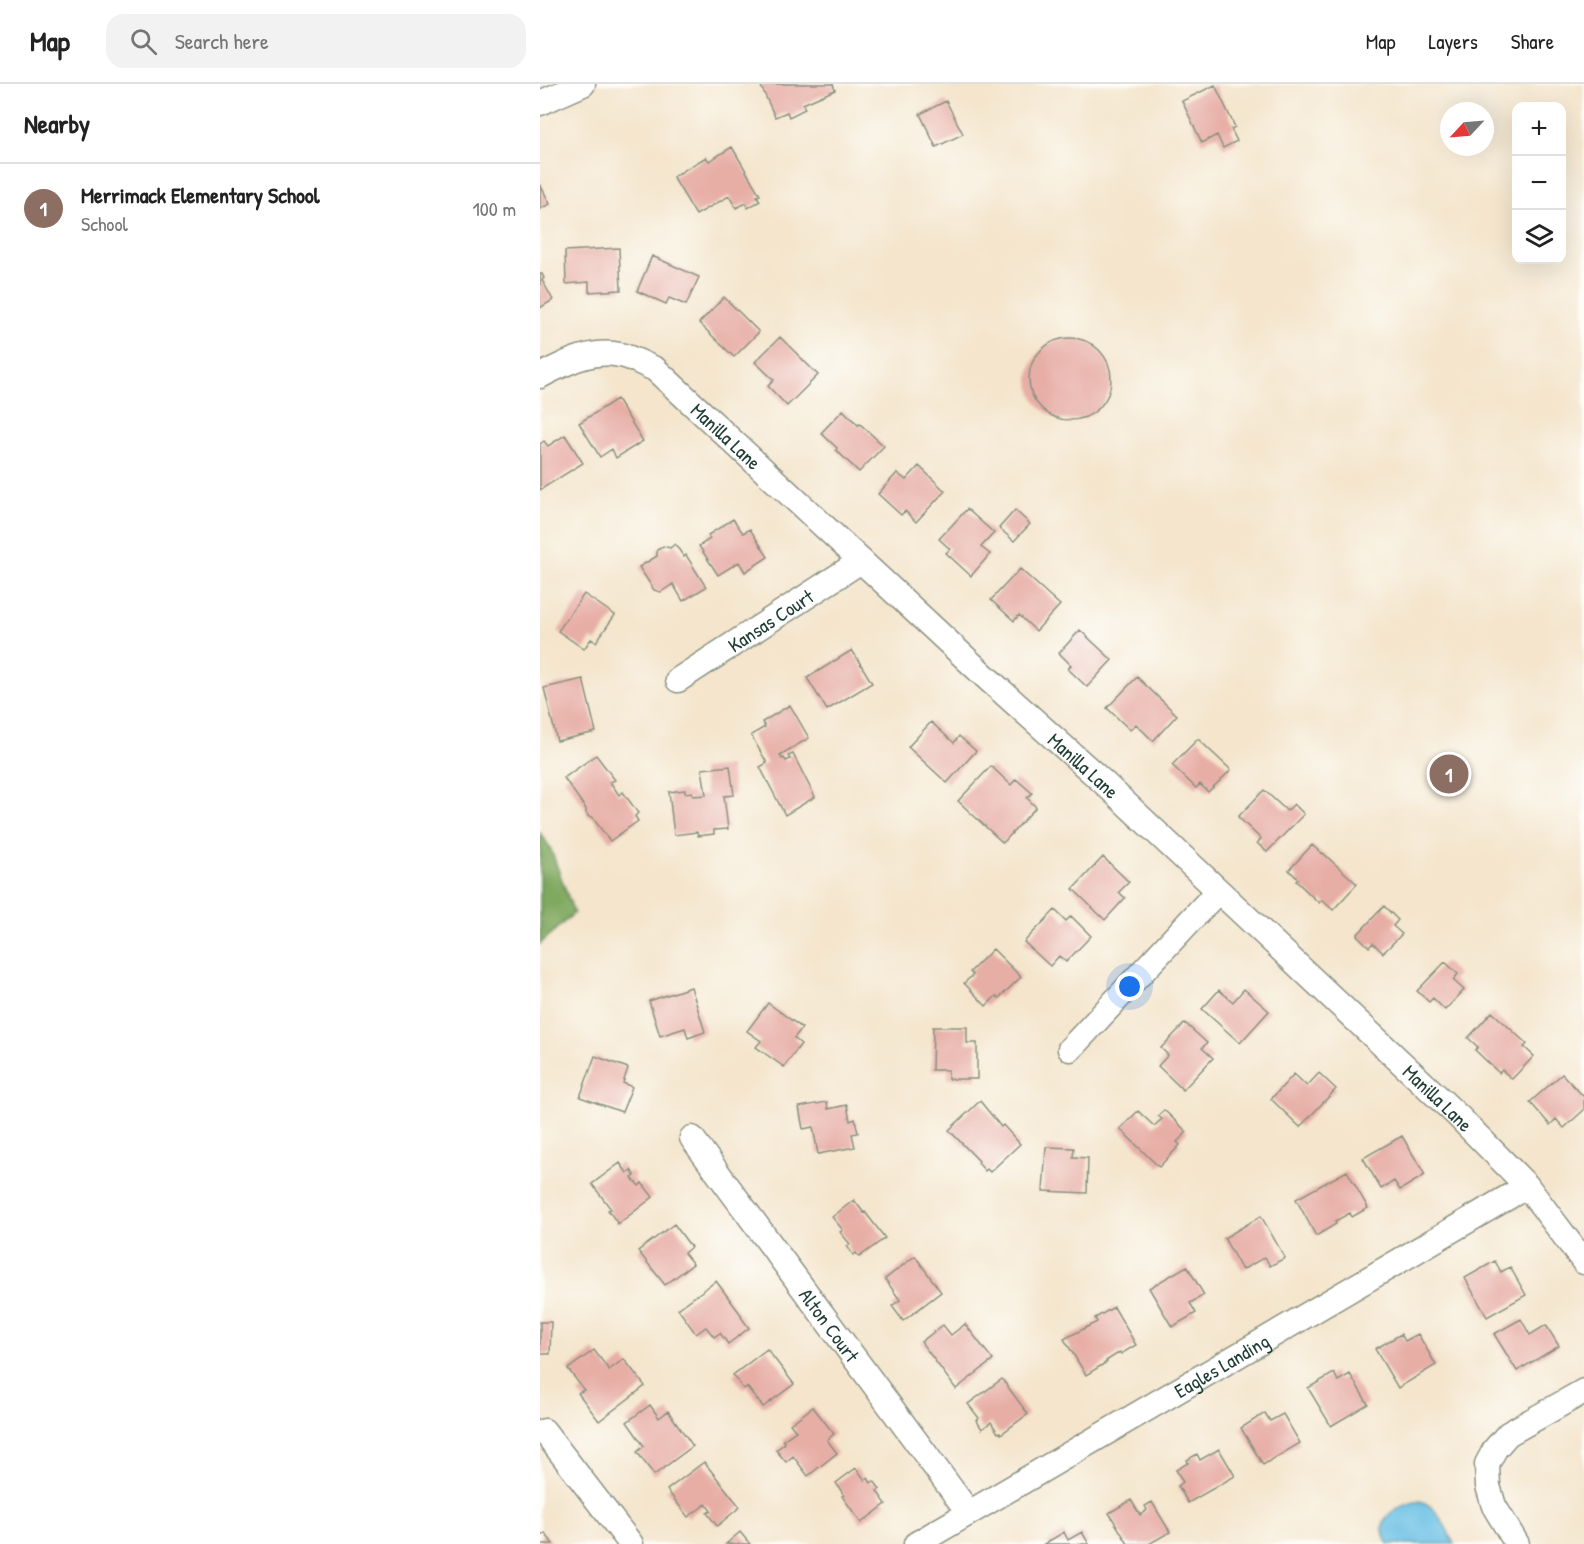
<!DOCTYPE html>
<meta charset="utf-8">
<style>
body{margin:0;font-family:"Patrick Hand",sans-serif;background:#f2f2f2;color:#222}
.controls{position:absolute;right:18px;top:18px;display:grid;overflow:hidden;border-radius:12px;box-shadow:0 6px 24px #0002}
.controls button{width:54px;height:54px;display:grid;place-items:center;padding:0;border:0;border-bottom:2px solid #e0e0e0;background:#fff;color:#222;font:30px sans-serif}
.compass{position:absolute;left:900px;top:18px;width:54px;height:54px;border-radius:50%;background:#fff;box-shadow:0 6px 24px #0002;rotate:244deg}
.you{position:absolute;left:590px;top:903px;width:21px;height:21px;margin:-15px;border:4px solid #fff;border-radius:50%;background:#1a73e8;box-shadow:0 0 0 9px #1a73e833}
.badge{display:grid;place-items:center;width:39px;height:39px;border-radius:50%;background:#b5179e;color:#fff;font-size:20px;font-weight:700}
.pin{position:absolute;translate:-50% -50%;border:3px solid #fff;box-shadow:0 2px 6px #0006}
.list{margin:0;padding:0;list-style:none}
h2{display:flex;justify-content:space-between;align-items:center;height:78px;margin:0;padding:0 24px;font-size:26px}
h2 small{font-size:20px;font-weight:400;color:#767676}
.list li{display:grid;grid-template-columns:39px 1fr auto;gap:18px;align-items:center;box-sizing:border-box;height:90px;padding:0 24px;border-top:2px solid #e0e0e0}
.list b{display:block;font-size:22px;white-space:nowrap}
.list p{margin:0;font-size:20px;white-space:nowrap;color:#767676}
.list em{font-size:20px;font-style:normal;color:#767676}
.icon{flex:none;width:33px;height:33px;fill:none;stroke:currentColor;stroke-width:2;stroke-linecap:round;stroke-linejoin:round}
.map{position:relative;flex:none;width:1044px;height:1460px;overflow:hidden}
header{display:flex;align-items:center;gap:36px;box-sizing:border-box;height:84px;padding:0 30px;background:#fff;border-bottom:2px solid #e0e0e0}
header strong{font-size:28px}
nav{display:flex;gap:33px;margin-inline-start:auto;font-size:21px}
.search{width:420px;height:54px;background:#f2f2f2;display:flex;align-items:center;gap:15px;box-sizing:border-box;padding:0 21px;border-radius:18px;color:#767676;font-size:22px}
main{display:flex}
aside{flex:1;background:#fff}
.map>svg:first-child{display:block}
.forest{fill:#80a960;stroke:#50734a;stroke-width:1.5}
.water{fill:#68bfe5;stroke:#447e8c;stroke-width:1.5}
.building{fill:#e7aea6}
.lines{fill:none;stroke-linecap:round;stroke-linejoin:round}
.minor-casing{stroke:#8a9180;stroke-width:27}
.minor{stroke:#fff;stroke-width:24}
.labels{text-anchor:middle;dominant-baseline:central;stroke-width:6;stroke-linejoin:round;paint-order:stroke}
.street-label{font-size:20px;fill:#1f3d34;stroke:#fdfcf7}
</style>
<header>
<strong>Map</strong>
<div class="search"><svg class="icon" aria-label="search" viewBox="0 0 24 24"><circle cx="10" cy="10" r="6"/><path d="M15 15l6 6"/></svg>Search here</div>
<nav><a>Map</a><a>Layers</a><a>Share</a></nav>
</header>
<main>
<aside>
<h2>Nearby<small></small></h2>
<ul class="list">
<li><span class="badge" style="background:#8d6e63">1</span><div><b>Merrimack Elementary School</b><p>School</p></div><em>100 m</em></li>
</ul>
</aside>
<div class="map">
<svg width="1044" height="1460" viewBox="0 0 1044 1460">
<rect width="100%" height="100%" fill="#fdfcf7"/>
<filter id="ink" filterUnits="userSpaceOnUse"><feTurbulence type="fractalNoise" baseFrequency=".0167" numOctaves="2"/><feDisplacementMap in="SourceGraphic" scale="12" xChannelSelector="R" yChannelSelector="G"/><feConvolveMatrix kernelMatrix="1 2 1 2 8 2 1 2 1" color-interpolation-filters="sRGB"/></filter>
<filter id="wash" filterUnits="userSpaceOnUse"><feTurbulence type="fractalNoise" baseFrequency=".008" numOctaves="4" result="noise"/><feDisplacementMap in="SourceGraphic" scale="24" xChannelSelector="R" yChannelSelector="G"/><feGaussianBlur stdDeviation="1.35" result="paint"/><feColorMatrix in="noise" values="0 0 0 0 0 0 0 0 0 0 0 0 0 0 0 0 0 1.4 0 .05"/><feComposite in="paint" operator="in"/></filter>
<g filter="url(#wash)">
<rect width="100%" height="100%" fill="#f4e5cc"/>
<path class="forest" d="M0,749L10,763L34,829L0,860Z"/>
<path class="water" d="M880,1417C898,1422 906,1444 914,1460H848C832,1433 858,1421 880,1417Z"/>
<g id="blocks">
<path class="building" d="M220,0H293L295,6L263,20L265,25L249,33L247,28L235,33Z
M675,1L695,43L691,45L697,57L683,64L677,51L662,59L642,17Z
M406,17L423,50L396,63L380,30Z
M192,63L220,111L217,112L220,117L208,124L206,119L196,124L189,112L156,131L133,93L166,73L169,77Z
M0,100L10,120L0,125Z
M79,164L81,206L49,208V198L26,200L25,167Z
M112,172L159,193L146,221L129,214L126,220L97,207Z
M0,190H2L4,194L2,196L13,216L0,224Z
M184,213L219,248L194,273L159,239Z
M240,253L278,291L247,322L228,302L234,296L215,278Z
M489 295a41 41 0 1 1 82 0a41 41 0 1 1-82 0Z
M77,315L103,357L76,374L72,365L60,373L39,339Z
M303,326L318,341L320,340L344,362L319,388L296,366L297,364L281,349Z
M25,351L43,379L0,406V360L4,357L8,362Z
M379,382L405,407L376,438L365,427L361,431L338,410L357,389L366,396Z
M427,425L454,449L441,463L450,470L431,492L406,469L410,465L399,455Z
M475,426L490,440L474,457L459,444Z
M193,435L203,449L210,445L228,473L205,488L199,478L178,491L159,462L170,455L168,451Z
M135,460L144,473L146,471L166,503L143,517L133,500L121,508L114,506L99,483L117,472V466L123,462L130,464Z
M480,485L520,521L496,547L479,531L474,537L451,516Z
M44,510L75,531L56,558L51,555L44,565L18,547Z
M540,546L572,576L547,603L528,585L531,581L519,569Z
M312,566L332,599L287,626L267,594Z
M597,593L637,631L613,657L596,640L590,646L567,624Z
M43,595L56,648L17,657L4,604Z
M250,621L269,654L240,671L242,675L244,674L246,677L250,675L248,672L253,670L275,713L245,731L220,683L227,679L211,651L225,643L222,638Z
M391,638L414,659L419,652L436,667L407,699L368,663Z
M658,655L691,686L668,708L660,700L656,704L632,681Z
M56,671L75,696L70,698L79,711L83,708L98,729L95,732L98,737L70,757L52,733H49L46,729V725L24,694Z
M190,682L194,711L184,712L188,745L174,746V750L158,752L157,748L134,751L129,708L145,706V709L152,708L153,712L166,711L162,685Z
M451,682L471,701L476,695L492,709L487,714L496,723L463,759L418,717Z
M724,706L747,727L754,720L764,730L727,768L717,759L721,755L698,733Z
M772,761L782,770L783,769L817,800L793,826L782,816L779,819L756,797L758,795L749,786Z
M563,773L589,798L579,808L585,814L565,836L533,805Z
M844,822L858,836L853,842L862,850L843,869L833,859L829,863L817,851Z
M515,826L526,837L531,832L551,852L526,878L519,872L510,882L484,858Z
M453,865L481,893L459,914L456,912L446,922L424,899L433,891L430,888Z
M905,878L918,890L913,896L924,906L905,926L893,914L889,918L877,907Z
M151,903L165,948L148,954L145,944L120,952L109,917Z
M704,905L729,927L700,959L662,925L679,906L693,918Z
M228,919L262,944L254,954L261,960L244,983L216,963L221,957L207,947Z
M952,928L987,960L984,963L994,972L972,995L962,986L959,989L935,966L938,963L928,954Z
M645,939L667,959L662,964L673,974L643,1006L618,982L628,971L621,964Z
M393,943H427V959H437V995H408V986H392Z
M55,972L88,984L83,999L92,1003L82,1028L40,1013Z
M779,989L796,1005L760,1043L731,1015L754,990L767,1002Z
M1022,990L1044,1013V1026L1024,1044L1016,1035L1010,1041L990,1018Z
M440,1017L461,1043L463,1041L480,1060L450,1088L447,1085L445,1087L438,1079L439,1077L409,1046Z
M287,1018L288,1025L307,1021L310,1037L315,1035L318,1049L312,1050L315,1063L278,1070L273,1043L263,1045L259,1023Z
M624,1026L647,1048L637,1058L640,1061L619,1083L580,1045L598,1027L614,1042L622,1035L618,1032Z
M862,1052L885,1091L860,1106L854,1097L841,1105L823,1074Z
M506,1063L534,1064L533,1073L548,1074L547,1109L503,1107Z
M80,1079L87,1089L91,1086L95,1092L92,1094L99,1102L102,1099L113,1113L78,1140L68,1126L71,1125L52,1100Z
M807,1087L828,1124L812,1133L810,1129L795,1137L796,1140L776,1152L756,1115Z
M314,1116L324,1129L325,1128L345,1154L319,1173L316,1169L313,1171L307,1162L310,1160L300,1148L303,1146L292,1133Z
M721,1132L745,1174L730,1182L725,1173L702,1186L684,1154Z
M134,1140L151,1163L144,1169L153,1180L125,1201L98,1167Z
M375,1172L401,1208L363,1237L352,1222L360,1216L345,1195Z
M955,1177L961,1188L970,1183L986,1211L947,1233L925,1194Z
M647,1182L664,1211L650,1219L656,1229L632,1243L609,1204Z
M176,1197L202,1232L201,1233L209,1244L188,1260L180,1249L174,1253L166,1243L156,1250L138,1225Z
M574,1223L596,1261L581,1270L580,1268L566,1277L567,1278L546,1291L524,1255L557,1238L555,1234Z
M981,1235L990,1251L1006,1241L1019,1262L977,1287L954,1250Z
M0,1238H11L10,1270H0Z
M425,1240L453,1276L416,1305L381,1258L403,1241L411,1251Z
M861,1250L865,1257L878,1250L896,1281L858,1304L835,1265Z
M227,1265L254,1300L223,1323L207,1303L203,1305L193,1291Z
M54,1266L69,1286L84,1275L105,1302L59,1337L38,1309L44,1306L28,1285Z
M794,1289L798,1297L810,1290L828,1320L791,1342L768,1304Z
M462,1295L488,1330L461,1350L460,1348L458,1349L451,1338L442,1345L437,1337L439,1334L428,1320Z
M110,1321L119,1334L128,1327L153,1362L114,1391L97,1368L104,1362L87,1338Z
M273,1323L294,1350L287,1356L297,1369L268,1392L253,1372L246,1378L236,1366L245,1359L243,1356L256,1347L250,1340Z
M725,1329L730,1337L743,1330L760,1359L723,1381L701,1344Z
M679,1365L695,1392L648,1419L638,1402L643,1398L636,1386L648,1379L647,1376L657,1370L660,1376Z
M164,1378L200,1423L177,1442L167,1429L171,1427L166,1420L148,1433L127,1406Z
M316,1384L325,1396L328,1394L331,1399L334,1397L340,1405L337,1407L346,1420L321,1439L302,1412L304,1411L296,1399Z
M591,1416L600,1431L607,1426L605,1422L612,1418L630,1448L609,1460H588L569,1429Z
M200,1448L210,1460H186Z
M524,1448L528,1456L542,1448L549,1460H504Z
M5,1449L13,1460H0V1453Z"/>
</g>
</g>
<g filter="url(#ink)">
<use href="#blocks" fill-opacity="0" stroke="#8a9180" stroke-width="1.5"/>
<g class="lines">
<defs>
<g id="minor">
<path d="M0,19L43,0"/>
<path id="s1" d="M0,292C25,279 51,265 80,271C92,273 104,281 115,285L448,595L563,698L918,1032L987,1102L1044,1178"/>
<path id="s2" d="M138,596L321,477"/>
<path d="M530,965L678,807"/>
<path id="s3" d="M152,1054L429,1429"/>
<path d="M4,1347L91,1460"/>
<path id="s4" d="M376,1460L987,1102"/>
<path d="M977,1460L954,1422L948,1402L947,1380L955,1365L968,1350L1044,1307"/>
</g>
</defs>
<use href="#minor" class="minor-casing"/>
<use href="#minor" class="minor"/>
</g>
</g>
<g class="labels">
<g class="street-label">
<text stroke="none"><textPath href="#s1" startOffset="220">Manilla Lane</textPath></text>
<text stroke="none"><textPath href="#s2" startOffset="110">Kansas Court</textPath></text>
<text stroke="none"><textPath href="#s1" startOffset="706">Manilla Lane</textPath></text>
<text stroke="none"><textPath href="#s1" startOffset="1192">Manilla Lane</textPath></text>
<text stroke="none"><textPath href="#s3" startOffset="232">Alton Court</textPath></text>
<text stroke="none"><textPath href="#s4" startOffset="354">Eagles Landing</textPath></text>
</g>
</g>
</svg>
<div class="controls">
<button>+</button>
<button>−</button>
<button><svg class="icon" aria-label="layers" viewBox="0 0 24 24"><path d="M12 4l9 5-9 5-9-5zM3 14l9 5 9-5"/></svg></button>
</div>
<svg class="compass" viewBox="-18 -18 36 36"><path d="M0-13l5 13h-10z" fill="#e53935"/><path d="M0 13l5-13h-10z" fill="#767676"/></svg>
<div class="you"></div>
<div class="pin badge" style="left:909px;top:690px;background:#8d6e63">1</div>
</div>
</main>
